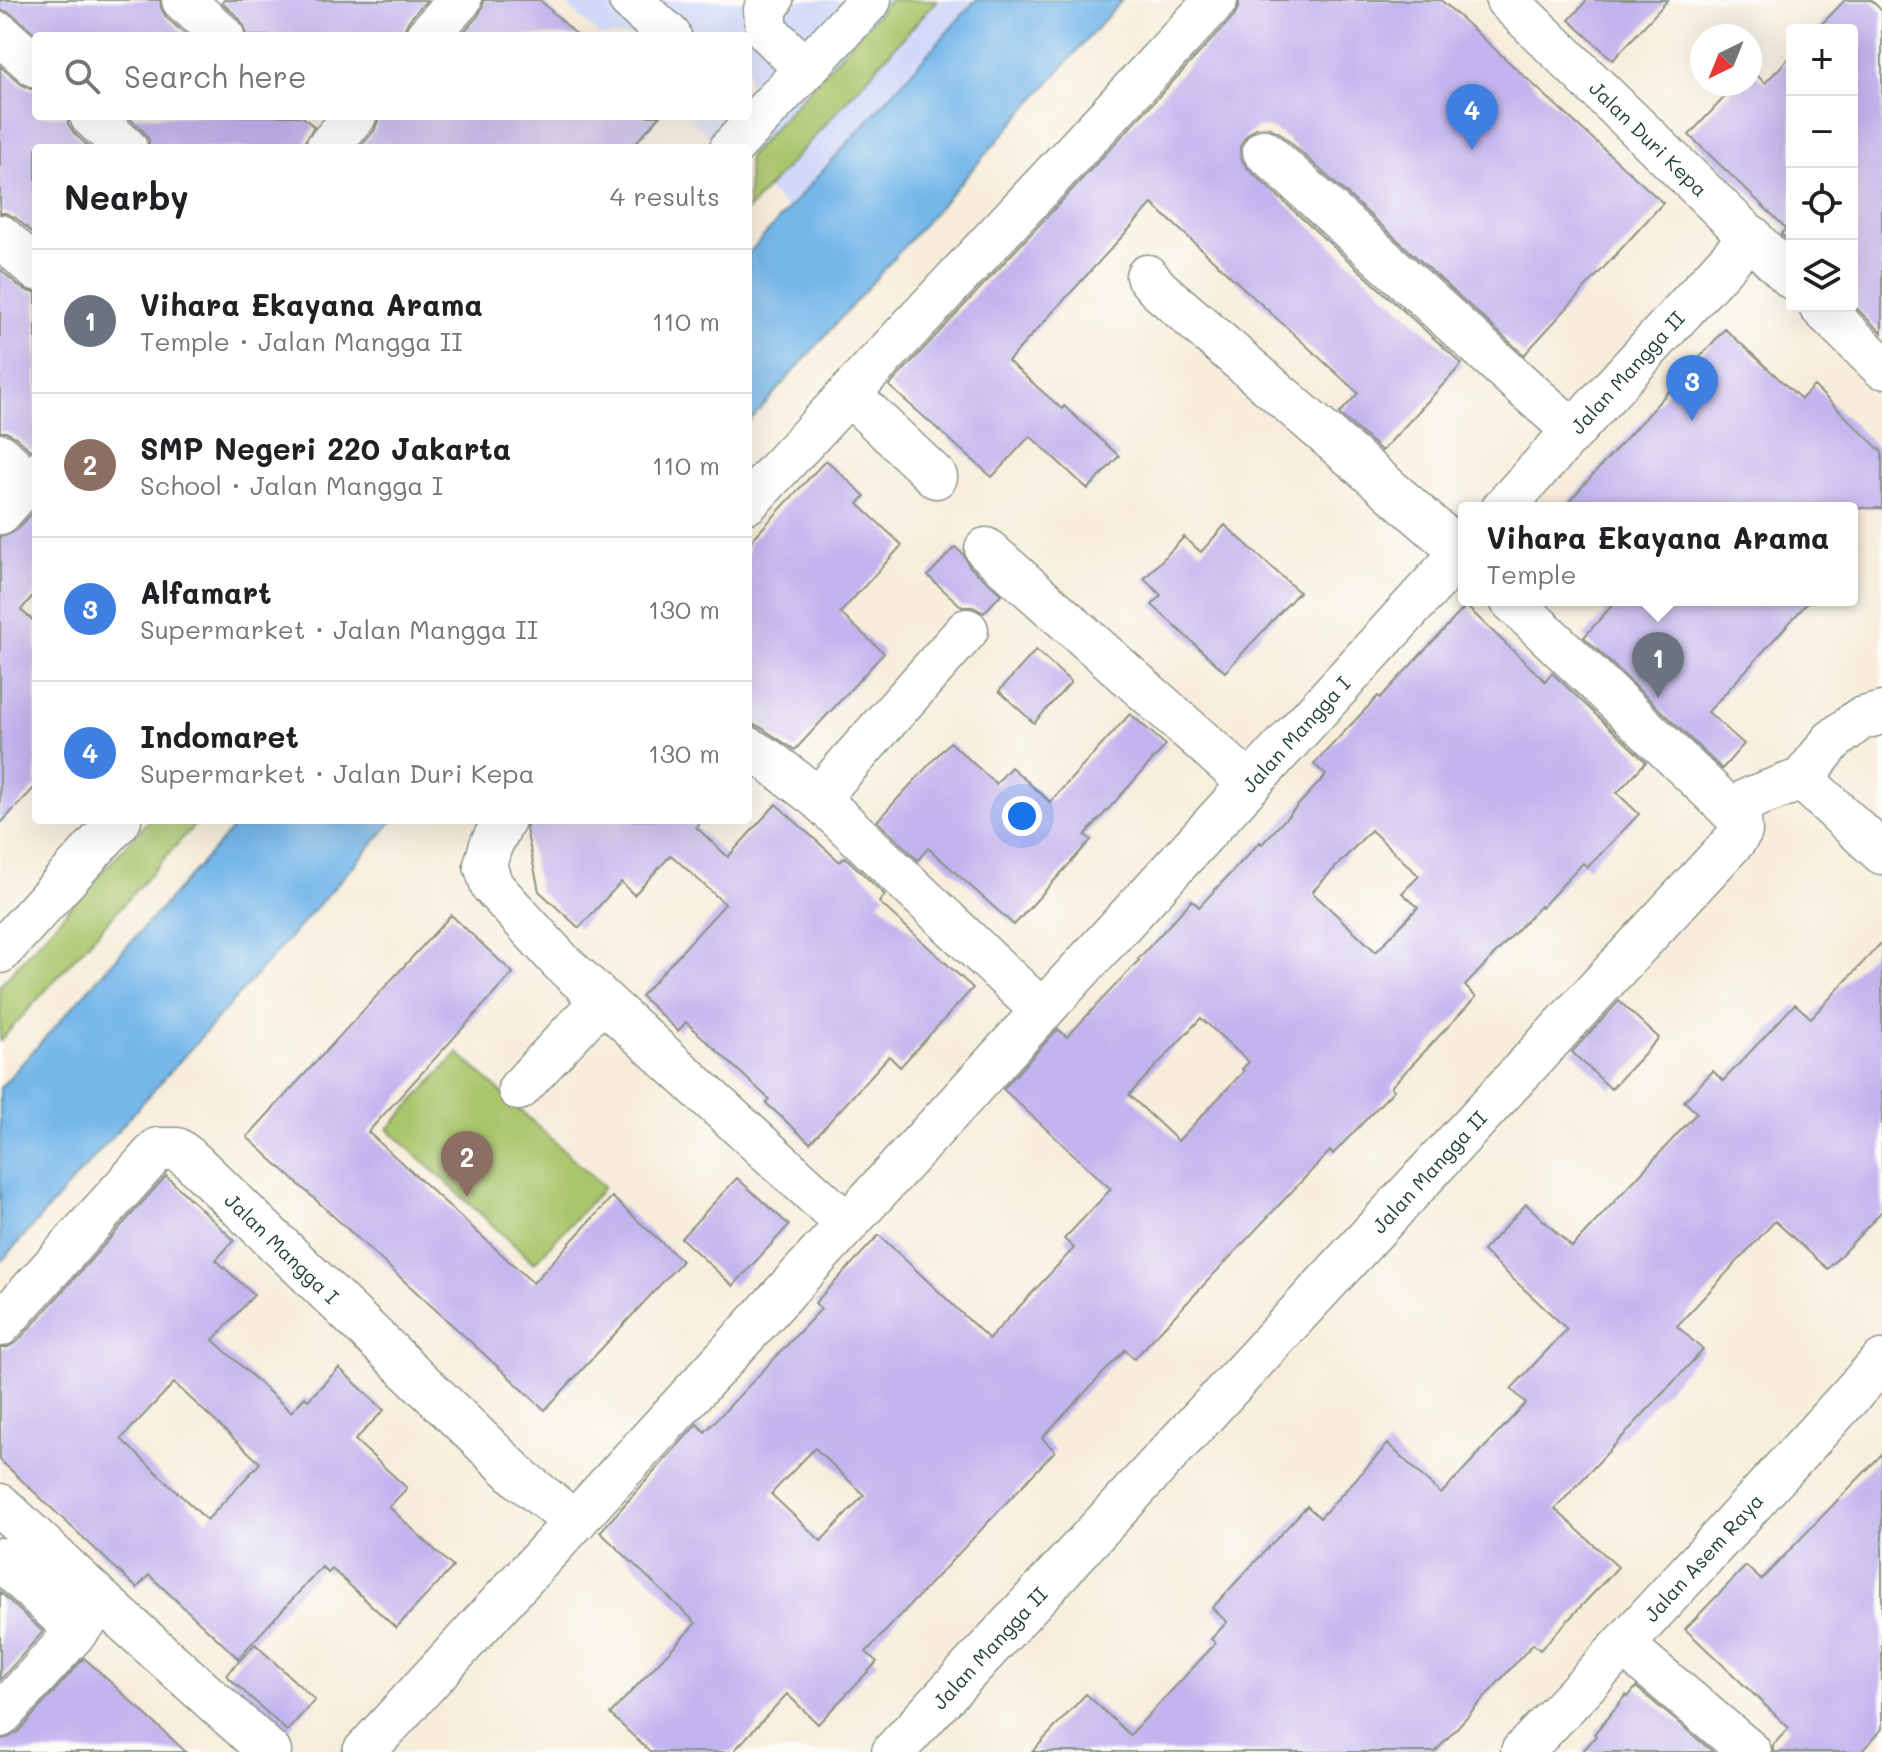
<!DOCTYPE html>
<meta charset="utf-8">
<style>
body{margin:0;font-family:Mali,sans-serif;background:#f6f6f6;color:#202124}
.controls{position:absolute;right:24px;top:24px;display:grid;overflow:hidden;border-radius:8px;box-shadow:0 8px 32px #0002}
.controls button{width:72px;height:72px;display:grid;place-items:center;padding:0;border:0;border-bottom:2px solid #e0e0e0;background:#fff;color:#202124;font:40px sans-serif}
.compass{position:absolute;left:1690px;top:24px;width:72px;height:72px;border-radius:50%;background:#fff;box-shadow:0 8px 32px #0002;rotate:223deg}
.you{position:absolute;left:1022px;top:816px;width:28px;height:28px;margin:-20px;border:6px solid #fff;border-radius:50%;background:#1a73e8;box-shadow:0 0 0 12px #1a73e833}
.badge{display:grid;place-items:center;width:52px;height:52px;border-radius:50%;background:#c8321e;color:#fff;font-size:26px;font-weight:700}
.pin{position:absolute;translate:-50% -66px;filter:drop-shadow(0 2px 4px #0008)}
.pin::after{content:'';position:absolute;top:42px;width:28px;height:24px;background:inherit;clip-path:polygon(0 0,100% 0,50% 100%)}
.popup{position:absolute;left:1458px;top:502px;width:400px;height:104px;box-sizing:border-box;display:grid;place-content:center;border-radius:8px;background:#fff;filter:drop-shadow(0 2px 6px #0005);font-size:26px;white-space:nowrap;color:#757577}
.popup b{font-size:30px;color:#202124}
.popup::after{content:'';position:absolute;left:50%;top:100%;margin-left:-16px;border:16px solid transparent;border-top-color:#fff}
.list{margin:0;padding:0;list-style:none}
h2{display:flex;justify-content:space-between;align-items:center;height:104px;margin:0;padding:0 32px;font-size:34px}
h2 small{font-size:26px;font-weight:400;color:#757577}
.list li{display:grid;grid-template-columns:52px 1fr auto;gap:24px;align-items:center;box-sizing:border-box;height:144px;padding:0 32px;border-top:2px solid #e0e0e0}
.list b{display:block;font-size:30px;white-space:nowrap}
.list p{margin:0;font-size:26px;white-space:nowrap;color:#757577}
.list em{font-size:26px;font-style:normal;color:#757577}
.icon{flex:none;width:44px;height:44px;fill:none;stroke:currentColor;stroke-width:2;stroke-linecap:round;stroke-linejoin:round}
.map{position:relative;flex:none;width:1882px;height:1752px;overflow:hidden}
.search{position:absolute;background:#fff;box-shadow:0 8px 32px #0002;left:32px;top:32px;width:720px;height:88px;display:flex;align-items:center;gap:20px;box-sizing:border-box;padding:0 28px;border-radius:8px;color:#757577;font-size:30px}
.panel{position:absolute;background:#fff;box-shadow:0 8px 32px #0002;left:32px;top:144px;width:720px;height:680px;border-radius:8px}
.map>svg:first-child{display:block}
.built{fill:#d2d9f9}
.green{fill:#aac66d;stroke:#648250;stroke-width:2}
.water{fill:#76b7ea;stroke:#4a7a8f;stroke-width:2}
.building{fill:#c2b4ee;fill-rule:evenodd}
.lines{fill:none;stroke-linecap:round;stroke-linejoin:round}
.minor-casing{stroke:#8c9588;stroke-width:45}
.minor{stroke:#fff;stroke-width:42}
.labels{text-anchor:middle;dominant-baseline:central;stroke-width:8;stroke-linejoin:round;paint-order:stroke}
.street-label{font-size:20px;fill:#1f3d34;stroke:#fdfcf7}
</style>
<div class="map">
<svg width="1882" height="1752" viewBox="0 0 1882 1752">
<rect width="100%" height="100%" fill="#fdfcf7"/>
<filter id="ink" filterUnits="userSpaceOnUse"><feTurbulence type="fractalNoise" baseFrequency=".0125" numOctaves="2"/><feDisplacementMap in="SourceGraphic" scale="16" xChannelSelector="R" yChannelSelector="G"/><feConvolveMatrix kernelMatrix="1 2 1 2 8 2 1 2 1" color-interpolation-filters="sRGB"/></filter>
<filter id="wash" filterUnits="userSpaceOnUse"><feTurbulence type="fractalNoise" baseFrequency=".006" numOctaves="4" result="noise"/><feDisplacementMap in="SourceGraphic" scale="32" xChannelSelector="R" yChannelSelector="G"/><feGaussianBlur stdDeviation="1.8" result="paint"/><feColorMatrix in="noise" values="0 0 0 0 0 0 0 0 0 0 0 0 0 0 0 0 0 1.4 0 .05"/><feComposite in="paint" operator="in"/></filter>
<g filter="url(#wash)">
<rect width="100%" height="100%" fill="#f8eddb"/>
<path class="built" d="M561,0H976L788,209L748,172V148H722L687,116H748V36H600Z"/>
<path class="green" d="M890,0H937L748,210V157Z
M149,820H199L0,1041V985Z
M458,1053L604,1187L534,1263L388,1129Z"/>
<path class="water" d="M976,0H1122L748,423V254Z
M240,820H394L0,1263V1088Z"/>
<g id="blocks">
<path class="building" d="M0,0H160L161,8L166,17L187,36H38L15,16L6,11H0Z
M224,0H427L409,20L404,30V36H246L245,28L239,18L222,3Z
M483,0H540L578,36H460L478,16L483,6Z
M1239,0H1441L1663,203L1524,355L1280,133L1268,127L1256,128L1246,136L1240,147L1241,159L1248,169L1462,364L1382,451L1339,414L1358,393L1152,204L1008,361L1062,409L1064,406L1119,456L1088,489L1030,436L992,477L889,386L1234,16L1239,6Z
M1587,0H1668L1613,60L1569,20Z
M1845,0H1871L1882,11V333L1852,304V30H1816Z
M1792,55V244L1781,234L1786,228L1689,135L1737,84H1750L1751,70L1765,83Z
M0,66L21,84L30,89H36V116H68V124L74,133L90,148H36V236L16,218L6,213H0Z
M127,116H302L314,127L304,143V148H149V140L143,131Z
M378,116H660L631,148H359L374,131L378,121Z
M0,269L20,287L30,292H36V450H30L16,437L6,432H0Z
M1725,329L1801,399L1814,386L1882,452V508H1563Z
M826,460L865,496L858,504L902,545L840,613L884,653L795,750L760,727L748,723V544Z
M36,509V592L21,610L36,623V786L0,824V536L8,535L17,530Z
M1225,525L1299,592L1225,672L1152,605L1161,595L1144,579L1184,537L1201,552Z
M955,547L963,554L970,567L1001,594L984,613L973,607H962L928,576Z
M1617,600H1810L1708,712L1744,744L1722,769L1584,637Z
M1466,606L1545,681L1552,673L1646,762L1617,793L1639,814L1588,867L1583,863L1541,908L1540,906L1465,986L1476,997L1391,1087L1394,1090L1333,1154L1330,1151L1134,1359L1125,1350L1042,1438L1055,1451L866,1652L877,1662L818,1724L787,1694L733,1752H650L610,1714L696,1623L600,1532L697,1424L705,1432L821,1309L815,1303L879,1235L989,1339L1074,1248L1064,1239L1111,1189L1003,1089L1058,1029L1067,1037L1139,960L1138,959L1192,900L1199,907L1260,842L1262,844L1326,775L1314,764L1378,696L1380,698ZM1371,830L1419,876L1402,893L1418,907L1376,952L1312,892ZM1201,1018L1249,1062L1242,1069L1244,1071L1178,1141L1129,1095ZM815,1448L864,1495L821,1541L771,1494Z
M1036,650L1071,682L1034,723L999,691Z
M1130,714L1166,745L1085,835L1091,840L1014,925L928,848L918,860L877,821L950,742L996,784L1011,767L1050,802Z
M776,804L840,862L845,857L885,895L879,902L973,988L900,1067L889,1056L810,1143L766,1103L769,1099L686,1022L678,1031L641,996L725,904L671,855L634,895L621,882L579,928L539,891L526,829L528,820H703L696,827L728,857Z
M451,915L513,973L368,1132L533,1283L612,1197L682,1261L545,1410L247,1137Z
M1882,942V1211L1828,1269L1775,1221L1677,1326L1703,1350L1555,1509L1618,1567L1540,1650L1533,1644L1435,1752H1032L1086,1694L1130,1735L1216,1643L1211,1639L1227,1622L1212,1608L1307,1506L1320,1518L1388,1444L1441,1494L1526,1403L1511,1389L1567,1329L1483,1251L1526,1204L1572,1247L1697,1113L1684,1101L1713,1071L1723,1081L1795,1004L1811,1018Z
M1619,1001L1659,1038L1611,1089L1572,1052Z
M166,1176L234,1240L216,1260L254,1295L213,1340L291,1412L305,1397L308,1400L339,1368L384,1410L355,1440L407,1488L389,1507L453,1567L396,1628L332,1569L328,1573L322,1567L238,1658L149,1575L137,1588L0,1460V1348L8,1347L18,1341ZM174,1383L260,1463L207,1520L121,1439Z
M737,1178L789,1225L733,1286L681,1238Z
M1882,1454V1729L1861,1752H1773V1745L1789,1728L1685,1629L1746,1566L1761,1580Z
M0,1592L43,1632L0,1680Z
M255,1644L315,1700L287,1731L226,1675Z
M84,1658L95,1668L186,1752H0V1739L8,1738L18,1732Z
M1636,1687L1713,1752H1582L1596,1736L1594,1734L1626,1695L1628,1697Z"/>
</g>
</g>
<g filter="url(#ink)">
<use href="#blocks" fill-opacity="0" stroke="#8c9588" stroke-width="2"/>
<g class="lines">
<defs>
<g id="minor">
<path d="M183,0L223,36"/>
<path d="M630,0L670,36"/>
<path d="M772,0L765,10L767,31L805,69"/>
<path id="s1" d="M1507,0L1792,278"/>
<path d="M0,34L36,66"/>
<path d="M427,36L460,0"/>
<path d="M91,116L126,148"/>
<path d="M327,148L355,116"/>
<path d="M731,148L870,0"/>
<path d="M1264,151L1526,389L1574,431"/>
<path d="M0,236L36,269"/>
<path d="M1147,276L1158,289L1464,554"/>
<path d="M1820,306L1882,367"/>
<path d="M849,394L936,477"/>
<path d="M0,455L28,481"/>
<path d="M748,502L1216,0"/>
<path id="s2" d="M1503,508L1751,236"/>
<path d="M0,513L36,473"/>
<path d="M986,549L1250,784"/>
<path d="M748,748L768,760L818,798L1042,1011"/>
<path d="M1802,779L1882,853"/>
<path d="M818,798L967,630"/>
<path d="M1730,810L1751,798L1802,779L1832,741L1860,719L1882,713"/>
<path d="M504,820L491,845L485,865L492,886L561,962L847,1224"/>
<path d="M0,952L120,820"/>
<path d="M519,1089L602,1000"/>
<path id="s3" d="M0,1325L158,1149H177L189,1158L521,1479L575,1522"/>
<path d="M0,1505L103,1602L270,1752"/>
<path d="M0,1559L77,1631"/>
<path d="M1623,1645L1750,1752"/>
<path d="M0,1716L103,1602"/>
<path id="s4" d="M364,1752L1464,550"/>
<path id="s5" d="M893,1752L1735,840L1741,831L1740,819L1511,600"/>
<path id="s6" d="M1522,1752L1623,1645L1882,1361"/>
</g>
</defs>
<use href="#minor" class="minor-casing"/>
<use href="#minor" class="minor"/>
</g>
</g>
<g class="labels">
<g class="street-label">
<text stroke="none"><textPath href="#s1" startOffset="198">Jalan Duri Kepa</textPath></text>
<text stroke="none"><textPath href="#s2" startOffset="184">Jalan Mangga II</textPath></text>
<text stroke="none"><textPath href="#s4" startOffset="1380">Jalan Mangga I</textPath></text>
<text stroke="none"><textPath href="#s5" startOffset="790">Jalan Mangga II</textPath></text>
<text stroke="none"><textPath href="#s3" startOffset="400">Jalan Mangga I</textPath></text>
<text stroke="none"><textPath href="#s6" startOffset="266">Jalan Asem Raya</textPath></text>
<text stroke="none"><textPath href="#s5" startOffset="142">Jalan Mangga II</textPath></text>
</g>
</g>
</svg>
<div class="controls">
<button>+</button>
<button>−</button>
<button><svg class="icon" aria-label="locate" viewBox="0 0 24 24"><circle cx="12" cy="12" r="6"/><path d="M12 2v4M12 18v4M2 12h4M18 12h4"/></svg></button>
<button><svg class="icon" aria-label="layers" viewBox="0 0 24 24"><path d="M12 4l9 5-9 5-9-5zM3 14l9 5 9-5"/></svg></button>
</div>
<svg class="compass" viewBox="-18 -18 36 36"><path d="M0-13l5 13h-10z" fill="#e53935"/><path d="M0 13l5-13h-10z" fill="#757577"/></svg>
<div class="you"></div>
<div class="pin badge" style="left:1658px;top:698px;background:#6b7280">1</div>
<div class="popup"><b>Vihara Ekayana Arama</b>Temple</div>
<div class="pin badge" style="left:467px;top:1197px;background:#8d6e63">2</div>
<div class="pin badge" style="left:1692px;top:421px;background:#3f7fe0">3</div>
<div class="pin badge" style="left:1472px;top:150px;background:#3f7fe0">4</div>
<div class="search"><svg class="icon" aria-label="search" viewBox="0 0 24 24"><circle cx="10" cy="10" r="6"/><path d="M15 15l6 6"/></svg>Search here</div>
<section class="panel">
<h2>Nearby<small>4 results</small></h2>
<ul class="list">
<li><span class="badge" style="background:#6b7280">1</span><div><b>Vihara Ekayana Arama</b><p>Temple · Jalan Mangga II</p></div><em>110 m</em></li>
<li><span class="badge" style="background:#8d6e63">2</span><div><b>SMP Negeri 220 Jakarta</b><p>School · Jalan Mangga I</p></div><em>110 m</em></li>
<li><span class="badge" style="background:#3f7fe0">3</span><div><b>Alfamart</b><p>Supermarket · Jalan Mangga II</p></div><em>130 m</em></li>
<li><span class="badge" style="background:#3f7fe0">4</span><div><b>Indomaret</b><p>Supermarket · Jalan Duri Kepa</p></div><em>130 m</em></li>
</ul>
</section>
</div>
